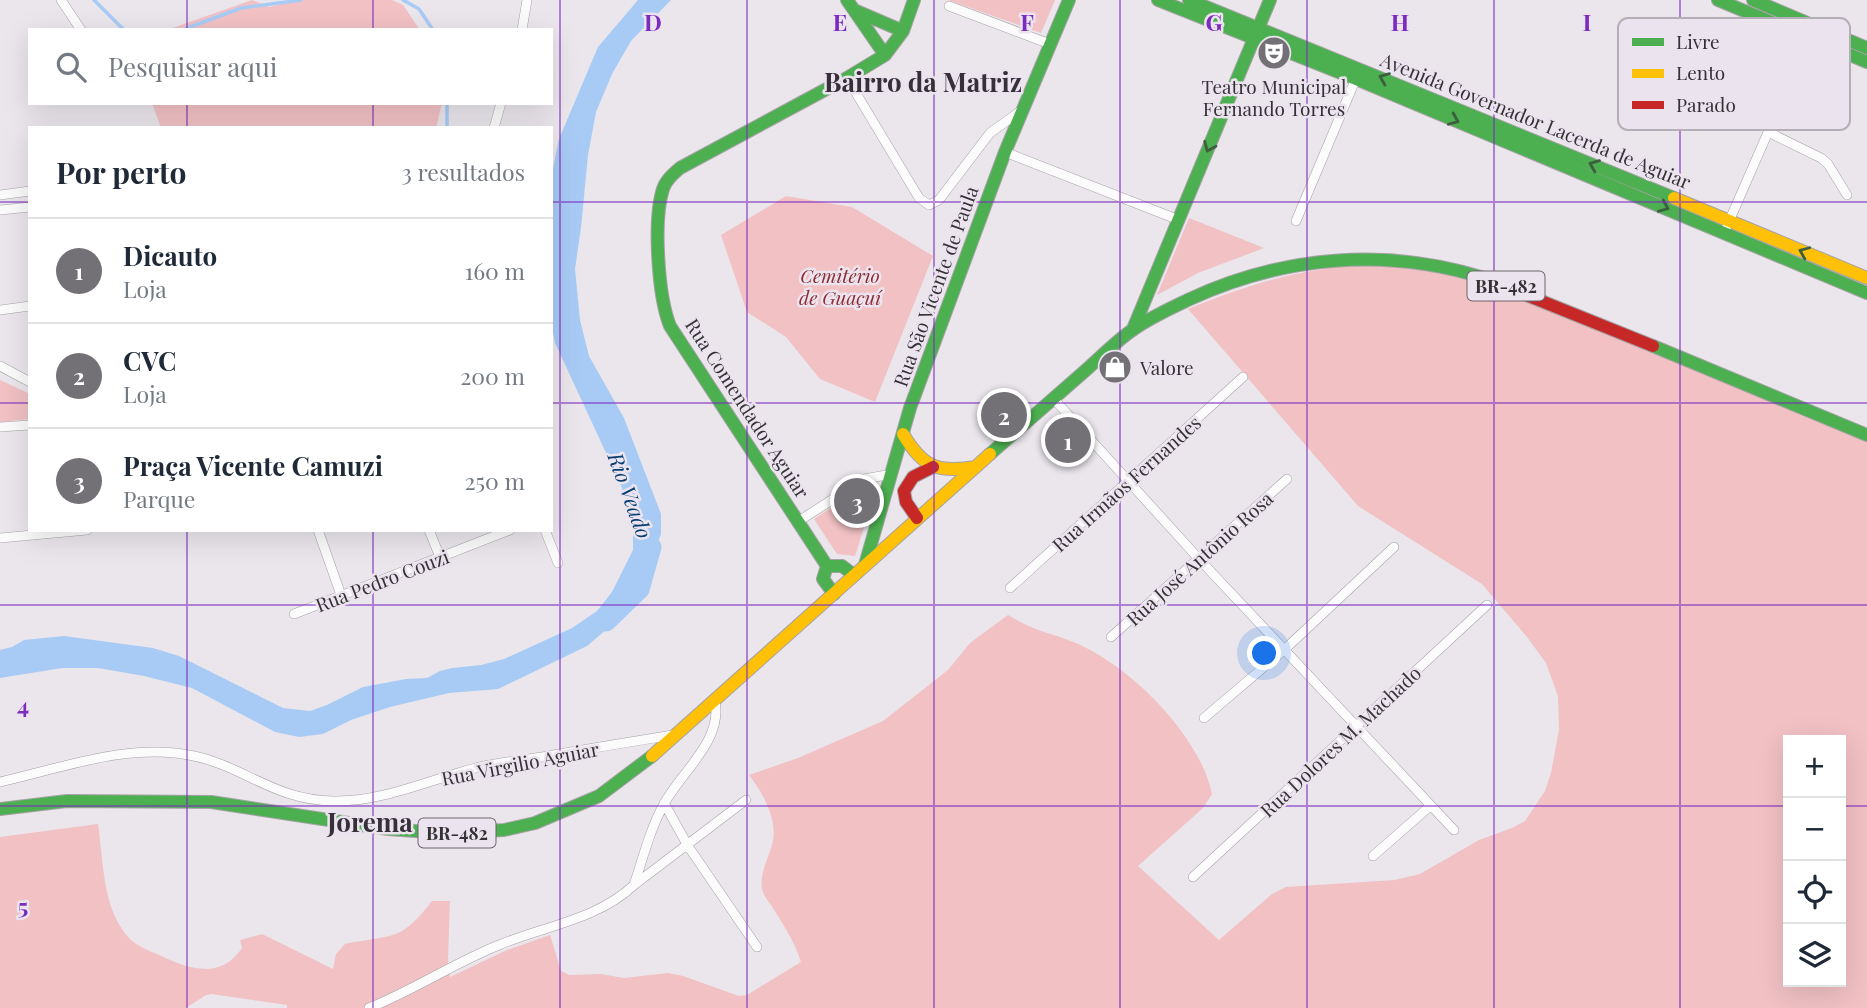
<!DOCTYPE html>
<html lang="pt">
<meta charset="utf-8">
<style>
body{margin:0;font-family:"Playfair Display",serif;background:#f6f6f7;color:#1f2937}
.controls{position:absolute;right:21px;bottom:21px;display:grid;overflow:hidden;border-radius:0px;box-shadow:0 7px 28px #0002}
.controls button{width:63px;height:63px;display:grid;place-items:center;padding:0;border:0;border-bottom:2px solid #e0e1e3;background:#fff;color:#1f2937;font:35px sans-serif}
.you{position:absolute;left:1265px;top:654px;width:24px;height:24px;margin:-18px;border:5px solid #fff;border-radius:50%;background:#1a73e8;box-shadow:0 0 0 10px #1a73e833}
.badge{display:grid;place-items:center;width:46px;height:46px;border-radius:50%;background:#747176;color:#fff;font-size:23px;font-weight:700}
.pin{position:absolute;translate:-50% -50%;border:4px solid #fff;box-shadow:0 2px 7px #0006}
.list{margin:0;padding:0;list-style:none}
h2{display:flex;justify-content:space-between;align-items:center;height:91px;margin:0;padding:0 28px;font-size:30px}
h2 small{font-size:23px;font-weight:400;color:#747a83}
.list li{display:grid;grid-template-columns:46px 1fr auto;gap:21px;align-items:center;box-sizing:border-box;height:105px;padding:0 28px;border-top:2px solid #e0e1e3}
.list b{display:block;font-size:26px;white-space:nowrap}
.list p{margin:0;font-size:23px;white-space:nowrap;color:#747a83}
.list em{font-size:23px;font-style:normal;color:#747a83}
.icon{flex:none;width:38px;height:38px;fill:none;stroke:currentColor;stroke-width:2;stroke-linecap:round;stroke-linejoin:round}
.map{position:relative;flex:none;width:1867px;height:1008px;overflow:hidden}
.search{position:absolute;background:#fff;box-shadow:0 7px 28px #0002;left:28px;top:28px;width:525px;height:77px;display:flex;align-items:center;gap:18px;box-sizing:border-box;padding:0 24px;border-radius:0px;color:#747a83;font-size:26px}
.panel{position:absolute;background:#fff;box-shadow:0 7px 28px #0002;left:28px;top:126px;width:525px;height:406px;border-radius:0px}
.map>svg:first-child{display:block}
.green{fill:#f1c1c4;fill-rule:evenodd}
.water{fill:#a8cbf6}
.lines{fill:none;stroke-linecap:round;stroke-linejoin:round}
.stream{stroke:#a8cbf6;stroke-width:3.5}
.river{stroke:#a8cbf6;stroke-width:21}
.street-casing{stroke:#a5a2a6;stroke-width:10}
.fast-casing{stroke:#a5a2a6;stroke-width:14}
.slow-casing{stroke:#a5a2a6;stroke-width:14}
.jam-casing{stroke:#a5a2a6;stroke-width:14}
.street{stroke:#fcfbfc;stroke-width:9}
.fast{stroke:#4caf50;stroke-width:12}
.slow{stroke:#ffc107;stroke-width:12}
.jam{stroke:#c62828;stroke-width:12}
.oneway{stroke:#3d5e3f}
.grid{fill:none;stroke:#7b2cbf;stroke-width:2;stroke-opacity:0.55}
.labels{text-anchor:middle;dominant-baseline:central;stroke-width:5;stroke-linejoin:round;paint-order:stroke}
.shield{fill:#ebe4ee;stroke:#6c676d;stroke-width:2}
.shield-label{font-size:18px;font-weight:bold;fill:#353236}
.poi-label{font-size:19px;fill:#353236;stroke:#ebe4ee}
.street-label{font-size:19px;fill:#353236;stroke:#ebe4ee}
.park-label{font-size:19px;font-style:italic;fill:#8e2c34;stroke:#ebe4ee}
.water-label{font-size:21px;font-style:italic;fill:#053e73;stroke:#ebe4ee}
.district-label{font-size:26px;font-weight:bold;fill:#363038;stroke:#ebe4ee}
.key{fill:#ebe4ee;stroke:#b4afb7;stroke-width:2}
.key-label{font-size:19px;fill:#353236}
.grid-label{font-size:23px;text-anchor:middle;font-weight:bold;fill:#7b2cbf;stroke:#ebe4ee;stroke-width:5;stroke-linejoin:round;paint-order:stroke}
</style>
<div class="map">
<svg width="1867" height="1008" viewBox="0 0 1867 1008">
<rect width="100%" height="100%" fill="#eae6ec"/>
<path class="green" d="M252,0L269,7L297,0H392L403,5L420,30H167Z
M948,0H1055L1041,33Z
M152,103H442L436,128H161Z
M786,196L852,207L933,256L875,402L820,379L786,337L747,312L721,235Z
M1189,218L1264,248L1198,273L1157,295Z
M1369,264L1422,268L1506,291L1867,442V1008H287V1005L211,994L206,995L186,1008H0V837L98,824C102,851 103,889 114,914C117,922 123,931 128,937C136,946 150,951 161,956C189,969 221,980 242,948L240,940L262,934L333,969L336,954L345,944C392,934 400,943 432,901H450L448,959L450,977L507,950L550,935L561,971L569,975L601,974L624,978L668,973L683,976L739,996L747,995L801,962C795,943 785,927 774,910C771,904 765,898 763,892C758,877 768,859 772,845C779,821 763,793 749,775L798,758L883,721L948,670L970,643L1008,615C1032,630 1044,631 1068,640C1125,660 1200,734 1212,794L1203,808L1138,866L1219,940L1272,894L1286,887L1395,880L1420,874L1479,840L1512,828L1525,821L1545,791L1551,773L1559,730L1558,696L1546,663L1527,637L1482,584L1358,506L1188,309C1252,283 1299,269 1369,264ZM1788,740H1841V982H1788Z
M0,380L30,394V419L0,422Z
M868,483H878L855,556L837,554L814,519Z"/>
<path class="water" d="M638,0H671L631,41L612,74L596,112L588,155L581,228L575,269L580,320L589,356L624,418L661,514V534L649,567L617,618L607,629L587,646L498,689L449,693L390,707L351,720L323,734L299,737L275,732L192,688L144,676L98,668H62L0,678V650L12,647L24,640L64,636L153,648L179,656L283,708L310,711L327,705L363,687L406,679L427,678L440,671L452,668L481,665L504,659L572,628L597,611L612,592L633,550V531L631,513L620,483L555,343L551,321V178L559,139L598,47Z"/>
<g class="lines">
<path class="stream" d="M94,0L124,30
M403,0L419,9L433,30
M182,30L241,8L301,0
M447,128V103"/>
<path class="river" d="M606,621L639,589L651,547"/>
<defs>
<path id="street" d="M61,0L81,30
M949,6L1050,44
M522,30L527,0
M847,78L919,198L929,205L939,200L990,133L1022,110
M494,128L501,103
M1768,132L1821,158L1828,164L1847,195
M1005,152L1179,220
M0,195L30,191
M0,210L30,207
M1296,221L1357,76
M1727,226L1811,34
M0,310L30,306
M0,366L30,382
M1053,398L1199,559L1454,830
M0,427L30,425
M799,521L864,479L892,474
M318,530L341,595
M429,530L440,557
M545,530L558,563
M0,538L87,530
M1010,588L1243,377
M294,614L510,530
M1111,637L1287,479
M1204,718L1284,650L1394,547
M0,782C62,768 129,742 194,756C245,767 276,801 334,801C386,802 435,777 484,766C503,762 523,760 542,757C586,749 630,742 673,735
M664,803L688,846L757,947
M1373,856L1429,807
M1193,877L1487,605
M634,885L746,800
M369,1008C414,990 454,963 499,945C544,926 597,920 634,885C643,858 650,829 664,804C681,772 723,741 715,701"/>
<path id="fast" d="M847,0L885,55
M1158,0L1356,79L1867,293
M1189,0L1674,198
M1718,0L1867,62
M1753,0L1867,48
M854,10L903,31
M1133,329L1270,0
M1653,346L1867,435
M990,454C1022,426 1054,398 1086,370C1101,357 1117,340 1134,329C1151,317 1171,308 1190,299C1283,256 1386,247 1484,278
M865,565L910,408L1005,152L1069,0
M827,566L670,326C658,296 653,220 663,189C666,180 673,174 680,168L847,78L885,55L903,31L914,0
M834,594L823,579L827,566H842L854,575
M0,809L67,801L211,802L388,829L443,833L504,830L535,823L599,796L652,756"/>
<path id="slow" d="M1674,198L1867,278
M903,434C923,468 938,473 976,467
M652,756L990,454"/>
<path id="jam" d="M1484,278L1653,346
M917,518L906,502L904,491L913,477L933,467"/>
</defs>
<use href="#street" class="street-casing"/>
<use href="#fast" class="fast-casing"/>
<use href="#slow" class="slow-casing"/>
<use href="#jam" class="jam-casing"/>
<use href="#street" class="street"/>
<use href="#fast" class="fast"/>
<use href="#slow" class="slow"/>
<use href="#jam" class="jam"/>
</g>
<defs><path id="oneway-chevron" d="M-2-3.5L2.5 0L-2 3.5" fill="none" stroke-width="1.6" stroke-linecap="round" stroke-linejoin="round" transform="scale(1.75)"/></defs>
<g class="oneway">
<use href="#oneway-chevron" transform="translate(1384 78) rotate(-158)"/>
<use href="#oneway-chevron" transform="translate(1454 120) rotate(23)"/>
<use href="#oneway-chevron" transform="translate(1209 147) rotate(113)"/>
<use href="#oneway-chevron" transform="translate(1594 165) rotate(-158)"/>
<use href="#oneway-chevron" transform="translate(1664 207) rotate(23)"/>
<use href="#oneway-chevron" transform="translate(1804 252) rotate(-157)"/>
</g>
<path class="grid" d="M187,0V30M373,0V30M560,0V1008M747,0V1008M934,0V1008M1120,0V1008M1307,0V1008M1494,0V1008M1680,0V1008M187,103V128M373,103V128M0,202H30M551,202H1867M0,403H30M551,403H1867M187,530V1008M373,530V1008M0,605H1867M0,806H1788M1841,806H1867"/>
<defs>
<symbol id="theatre-disc" viewBox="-11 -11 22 22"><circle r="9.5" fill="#747176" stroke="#ebe4ee"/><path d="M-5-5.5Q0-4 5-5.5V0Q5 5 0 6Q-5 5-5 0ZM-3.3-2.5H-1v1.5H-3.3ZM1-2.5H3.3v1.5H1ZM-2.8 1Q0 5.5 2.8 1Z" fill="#fff"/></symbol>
<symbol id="shop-disc" viewBox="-11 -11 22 22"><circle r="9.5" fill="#747176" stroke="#ebe4ee"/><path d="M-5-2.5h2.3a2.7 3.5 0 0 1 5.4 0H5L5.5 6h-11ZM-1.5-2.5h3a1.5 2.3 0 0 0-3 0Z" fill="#fff"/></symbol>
</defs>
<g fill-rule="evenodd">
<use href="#theatre-disc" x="1255" y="34" width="38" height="38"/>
<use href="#shop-disc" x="1096" y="348" width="38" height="38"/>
</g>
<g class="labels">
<g class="shield">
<rect x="1467.5" y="271.5" width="77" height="29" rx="5"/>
<rect x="418.5" y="818.5" width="77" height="29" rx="5"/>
</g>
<g class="shield-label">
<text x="1506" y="286">BR-482</text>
<text x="457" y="833">BR-482</text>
</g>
<g class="poi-label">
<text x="1274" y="86">Teatro Municipal<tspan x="1274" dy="22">Fernando Torres</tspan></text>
<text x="1140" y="367" text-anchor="start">Valore</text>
</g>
<g class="street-label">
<text transform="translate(1536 120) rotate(22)">Avenida Governador Lacerda de Aguiar</text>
<text transform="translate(935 286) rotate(-70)">Rua São Vicente de Paula</text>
<text transform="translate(748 408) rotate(57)">Rua Comendador Aguiar</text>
<text transform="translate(1126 483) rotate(-42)">Rua Irmãos Fernandes</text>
<text transform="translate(1199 558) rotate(-42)">Rua José Antônio Rosa</text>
<text transform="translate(382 580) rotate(-21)">Rua Pedro Couzi</text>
<text transform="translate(1340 741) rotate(-43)">Rua Dolores M. Machado</text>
<text transform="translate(520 763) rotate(-11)">Rua Virgilio Aguiar</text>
</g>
<g class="park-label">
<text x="840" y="275">Cemitério<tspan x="840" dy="22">de Guaçuí</tspan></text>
</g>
<g class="water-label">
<text transform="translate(631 495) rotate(70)">Rio Veado</text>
</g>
<g class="district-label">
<text x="923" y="81">Bairro da Matriz</text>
<text x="370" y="821">Jorema</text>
</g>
</g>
<rect x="1618" y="18" width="232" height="112" rx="10" class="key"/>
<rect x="1632" y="38" width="32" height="8" fill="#4caf50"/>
<rect x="1632" y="69" width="32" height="9" fill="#ffc107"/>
<rect x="1632" y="101" width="32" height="8" fill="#c62828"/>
<g class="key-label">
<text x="1676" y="49">Livre</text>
<text x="1676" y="80">Lento</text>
<text x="1676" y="112">Parado</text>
</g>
<g class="grid-label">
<text x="653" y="31">D</text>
<text x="840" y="31">E</text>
<text x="1027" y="31">F</text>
<text x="1214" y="31">G</text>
<text x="1400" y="31">H</text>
<text x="1587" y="31">I</text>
<text x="23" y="714">4</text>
<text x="23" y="915">5</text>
</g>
</svg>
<div class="controls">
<button>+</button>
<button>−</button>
<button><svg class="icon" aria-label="locate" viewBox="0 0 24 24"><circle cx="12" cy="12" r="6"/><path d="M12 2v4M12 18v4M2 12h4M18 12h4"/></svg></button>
<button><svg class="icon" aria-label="layers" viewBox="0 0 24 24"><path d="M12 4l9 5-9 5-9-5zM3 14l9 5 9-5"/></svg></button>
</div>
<div class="you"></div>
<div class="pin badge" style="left:1068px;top:440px">1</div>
<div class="pin badge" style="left:1004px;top:415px">2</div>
<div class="pin badge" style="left:857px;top:501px">3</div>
<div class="search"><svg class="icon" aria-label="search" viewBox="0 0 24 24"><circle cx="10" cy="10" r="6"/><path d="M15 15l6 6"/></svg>Pesquisar aqui</div>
<section class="panel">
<h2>Por perto<small>3 resultados</small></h2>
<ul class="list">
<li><span class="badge">1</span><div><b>Dicauto</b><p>Loja</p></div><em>160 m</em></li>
<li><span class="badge">2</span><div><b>CVC</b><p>Loja</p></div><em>200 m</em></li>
<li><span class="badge">3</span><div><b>Praça Vicente Camuzi</b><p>Parque</p></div><em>250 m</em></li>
</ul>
</section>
</div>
